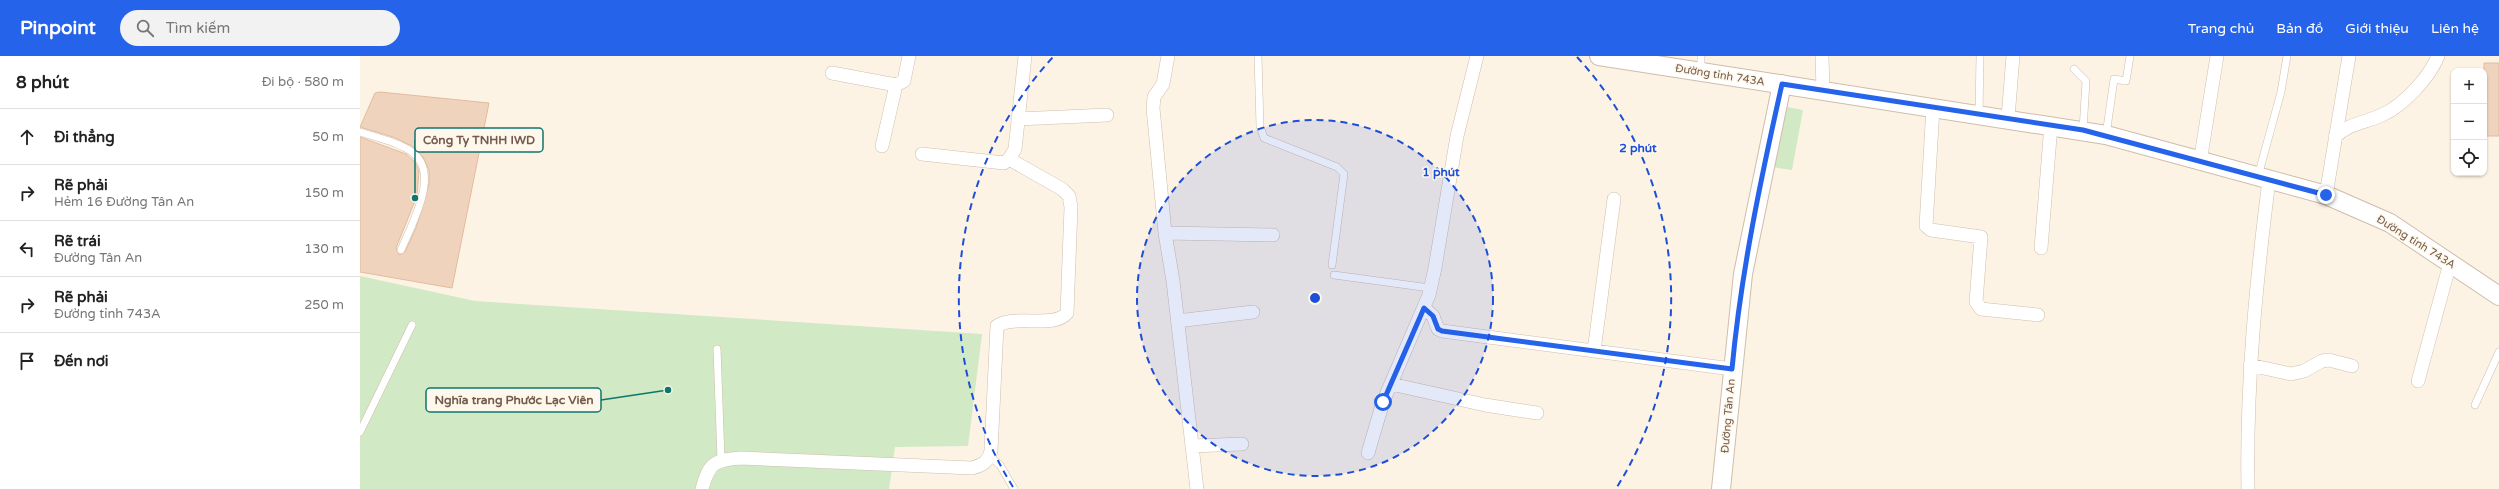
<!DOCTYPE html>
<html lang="vi">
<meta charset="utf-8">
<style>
body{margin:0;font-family:"Varela Round",sans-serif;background:#f2f2f2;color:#222}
.controls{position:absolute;right:12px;top:12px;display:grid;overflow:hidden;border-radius:8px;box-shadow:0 1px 3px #0004}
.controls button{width:36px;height:36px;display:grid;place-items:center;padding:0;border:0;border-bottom:1px solid #e0e0e0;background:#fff;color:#222;font:20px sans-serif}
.stop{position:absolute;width:12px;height:12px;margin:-9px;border:3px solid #2563eb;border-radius:50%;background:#fff}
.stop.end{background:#2563eb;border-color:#fff;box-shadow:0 1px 4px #0008}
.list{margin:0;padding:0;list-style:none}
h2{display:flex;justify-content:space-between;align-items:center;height:52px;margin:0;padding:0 16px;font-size:17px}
h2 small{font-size:13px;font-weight:400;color:#767676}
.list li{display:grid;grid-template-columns:26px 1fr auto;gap:12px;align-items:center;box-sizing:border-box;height:56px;padding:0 16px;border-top:1px solid #e0e0e0}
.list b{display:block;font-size:15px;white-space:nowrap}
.list p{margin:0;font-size:13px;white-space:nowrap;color:#767676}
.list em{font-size:13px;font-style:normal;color:#767676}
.icon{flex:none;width:22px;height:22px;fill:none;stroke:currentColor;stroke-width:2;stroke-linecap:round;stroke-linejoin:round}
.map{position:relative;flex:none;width:2139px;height:433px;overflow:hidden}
header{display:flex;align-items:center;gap:24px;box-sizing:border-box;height:56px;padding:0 20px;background:#2563eb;color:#fff}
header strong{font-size:19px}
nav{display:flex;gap:22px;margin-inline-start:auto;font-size:14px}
.search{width:280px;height:36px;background:#f2f2f2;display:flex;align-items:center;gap:10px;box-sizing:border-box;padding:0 14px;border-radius:22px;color:#767676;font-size:15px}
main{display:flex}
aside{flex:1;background:#fff}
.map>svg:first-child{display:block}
.green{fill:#d1e9c4}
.building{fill:#f0d3bd;stroke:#e2bb9e}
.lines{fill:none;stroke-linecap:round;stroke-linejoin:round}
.lane-casing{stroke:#cfbeae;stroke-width:8}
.street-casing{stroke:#cfbeae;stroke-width:14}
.secondary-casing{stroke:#d0bca9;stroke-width:20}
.lane{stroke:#fff;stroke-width:7}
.street{stroke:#fff;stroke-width:13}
.secondary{stroke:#fff;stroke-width:18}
.route{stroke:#2563eb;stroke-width:5}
.ring{fill:none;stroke:#1d4ed8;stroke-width:2;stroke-dasharray:7 5}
.labels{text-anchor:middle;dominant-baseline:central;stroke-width:3;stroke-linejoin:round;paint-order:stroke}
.street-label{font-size:11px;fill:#735b4b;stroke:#fef7eb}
.centre{fill:#1d4ed8;stroke:#fef7eb;stroke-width:2}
.ring-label{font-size:12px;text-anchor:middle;font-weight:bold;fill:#1d4ed8;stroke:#fef7eb;stroke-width:3;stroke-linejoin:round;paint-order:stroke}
.leader{fill:none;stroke:#0f766e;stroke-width:1.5}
.callout-dot{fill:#0f766e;stroke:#fef7eb;stroke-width:1.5}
.callout{fill:#fef7eb;stroke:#0f766e;stroke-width:1.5}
.callout-label{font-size:12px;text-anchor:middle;font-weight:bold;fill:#735b4b}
</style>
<header>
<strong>Pinpoint</strong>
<div class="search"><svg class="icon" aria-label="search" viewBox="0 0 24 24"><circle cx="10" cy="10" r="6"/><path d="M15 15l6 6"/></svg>Tìm kiếm</div>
<nav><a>Trang chủ</a><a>Bản đồ</a><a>Giới thiệu</a><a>Liên hệ</a></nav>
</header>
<main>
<aside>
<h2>8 phút<small>Đi bộ · 580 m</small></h2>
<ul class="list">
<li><svg class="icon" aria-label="ahead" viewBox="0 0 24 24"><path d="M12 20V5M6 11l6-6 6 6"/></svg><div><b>Đi thẳng</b></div><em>50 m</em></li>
<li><svg class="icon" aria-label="right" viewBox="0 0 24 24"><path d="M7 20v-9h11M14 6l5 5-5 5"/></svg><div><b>Rẽ phải</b><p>Hẻm 16 Đường Tân An</p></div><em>150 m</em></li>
<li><svg class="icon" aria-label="left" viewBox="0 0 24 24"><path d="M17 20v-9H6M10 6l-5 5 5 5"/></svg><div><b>Rẽ trái</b><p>Đường Tân An</p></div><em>130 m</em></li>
<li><svg class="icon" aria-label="right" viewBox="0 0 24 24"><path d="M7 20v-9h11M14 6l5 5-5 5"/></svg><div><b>Rẽ phải</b><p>Đường tỉnh 743A</p></div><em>250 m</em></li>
<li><svg class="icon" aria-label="arrive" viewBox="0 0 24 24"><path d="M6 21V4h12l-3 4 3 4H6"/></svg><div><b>Đến nơi</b></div></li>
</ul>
</aside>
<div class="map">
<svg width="2139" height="433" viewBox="0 0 2139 433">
<rect width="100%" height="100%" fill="#fcf3e5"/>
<path class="green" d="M1422,50L1443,54L1432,114L1412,111Z
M0,220L115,245L622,278L608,390L535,391L529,433H0Z"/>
<path class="building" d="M2124,7H2139V80H2124Z
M20,36L129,47L92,232L0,216V81L46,98L55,106L59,115L57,140L36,192L39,199L45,196L56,172L69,128V114L63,101L52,90L33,81L0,71L15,37Z"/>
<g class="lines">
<defs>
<path id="lane" d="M898,0L900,70L904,82L977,111L984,118L972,209
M1341,0V16
M1714,13L1726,25L1723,74
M1619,58L1620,0
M0,76C16,81 35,85 49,94C83,114 52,167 41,194
M1746,79L1754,23L1766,25L1770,0
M1898,120L1921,36L1927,0
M974,219L1070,232
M357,293L361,403
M2115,349L2139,296
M0,376L52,269
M629,400L640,409L654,433"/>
<path id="street" d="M808,0L803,28L794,41L793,52L805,177L813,225L837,433
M1462,0L1463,34
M472,17L536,29L544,25L549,0
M1573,51L1566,170L1571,174L1621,181L1616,246L1621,253L1678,259
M1648,62L1653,0
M658,63L747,59
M1975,81C1989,67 2005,67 2022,59C2044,49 2069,22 2078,0
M522,90L536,29
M562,98L644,107L649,103L655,93L665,0
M1840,106L1857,0
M1966,139L1989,0
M805,177L913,179
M1681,192L1691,69
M1064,252L1073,260L1078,273L1082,275L1372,313
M817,265L893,256
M1234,295L1254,143
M1890,309L1931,318L1944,315L1962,305L1969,304L1992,310
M2058,325L2090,207
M1031,328L1125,349L1177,357
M832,390L882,388
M1008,397L1023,346L1069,239L1075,212L1097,80L1117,0
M342,433C349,407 354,404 381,402L612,412C623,409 628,406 631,395L637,270C656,258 694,273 707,257L711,151L709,140L702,133L649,103
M1888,433C1886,329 1896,227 1909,124"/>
<path id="secondary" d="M1239,0L1746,79L1966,139L2030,167L2139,240
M1361,433L1383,218L1422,28"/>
</defs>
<use href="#lane" class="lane-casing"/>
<use href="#street" class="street-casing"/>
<use href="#secondary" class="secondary-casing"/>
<use href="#lane" class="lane"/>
<use href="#street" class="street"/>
<use href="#secondary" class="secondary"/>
</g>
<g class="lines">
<path class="route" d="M1023,346L1064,252L1073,260L1078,273L1082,275L1372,313C1381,216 1401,122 1422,28L1723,74L1966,139"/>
</g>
<circle cx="955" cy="242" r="178" fill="#1d4ed8" fill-opacity=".12"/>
<g class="ring">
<circle cx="955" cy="242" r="178"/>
<path d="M653 431A356 356 0 0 1 693 1M1217 1A356 356 0 0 1 1257 431"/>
</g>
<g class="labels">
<g class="street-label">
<text transform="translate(1360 19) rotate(9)">Đường tỉnh 743A</text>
<text transform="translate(2056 186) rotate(32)">Đường tỉnh 743A</text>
<text transform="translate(1368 360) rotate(-85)">Đường Tân An</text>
</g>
</g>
<circle cx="955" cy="242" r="6" class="centre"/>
<g class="ring-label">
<text x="1278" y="96">2 phút</text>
<text x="1081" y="120">1 phút</text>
</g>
<path class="leader" d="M55 142L55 84M308 334L241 344"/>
<g class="callout-dot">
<circle cx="55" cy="142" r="4"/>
<circle cx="308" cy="334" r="4"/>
</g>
<g class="callout">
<rect x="55" y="72" width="128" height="24" rx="4"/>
<rect x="66" y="332" width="175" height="24" rx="4"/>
</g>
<g class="callout-label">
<text x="119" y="88">Công Ty TNHH IWD</text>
<text x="154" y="348">Nghĩa trang Phước Lạc Viên</text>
</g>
</svg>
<div class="controls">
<button>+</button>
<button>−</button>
<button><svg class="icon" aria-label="locate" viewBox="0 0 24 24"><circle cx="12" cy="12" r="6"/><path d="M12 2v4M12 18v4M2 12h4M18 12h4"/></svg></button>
</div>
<div class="stop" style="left:1023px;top:346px"></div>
<div class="stop end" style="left:1966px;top:139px"></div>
</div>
</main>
